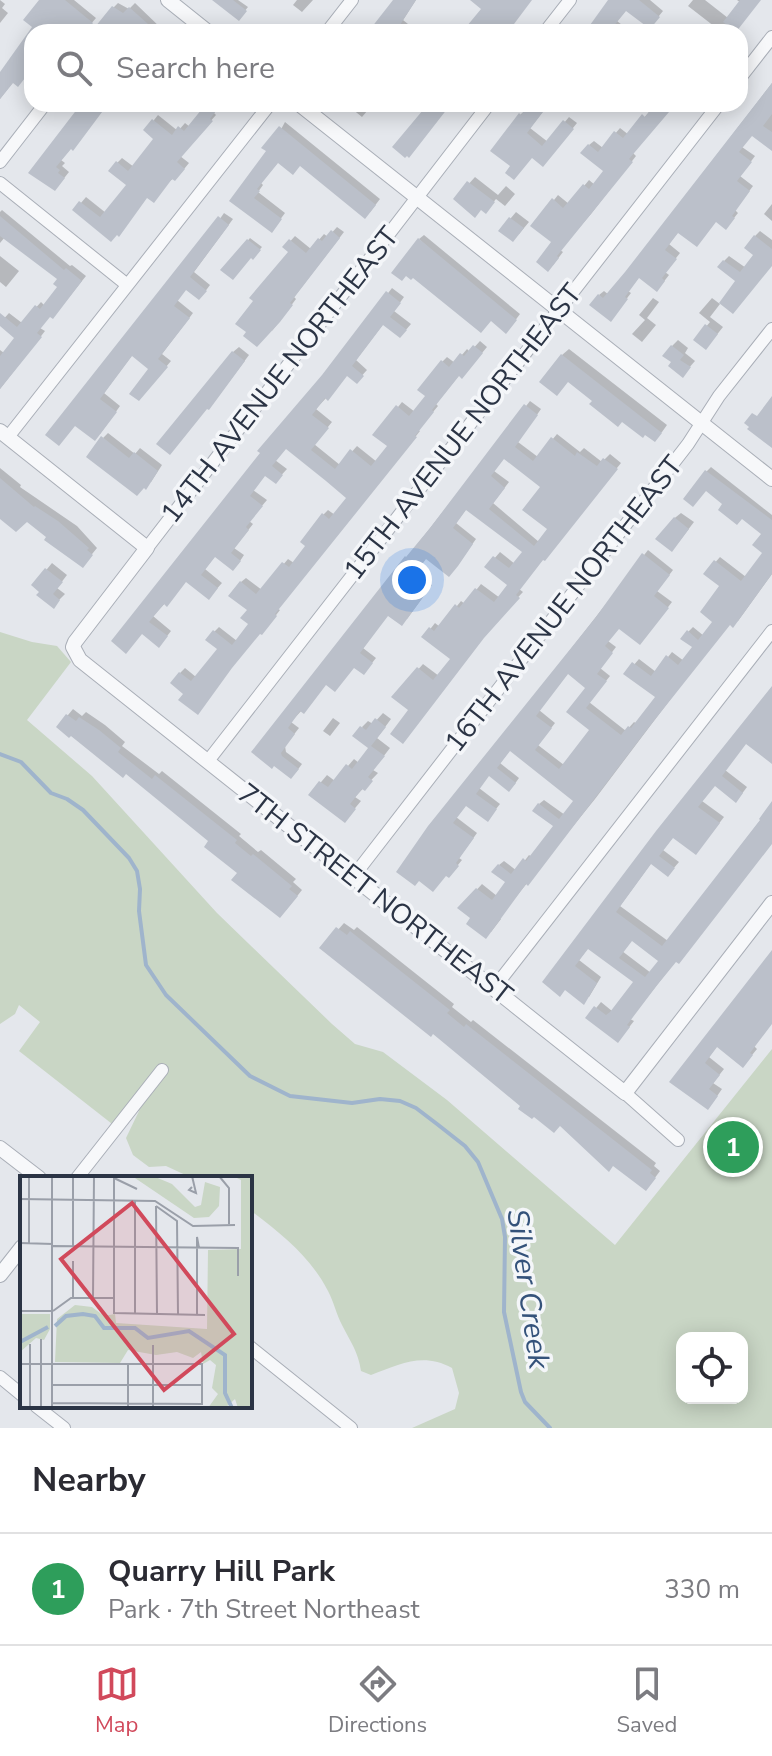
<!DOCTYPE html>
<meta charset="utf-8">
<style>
body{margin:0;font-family:"Nunito Sans",sans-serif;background:#f2f2f3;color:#2b2b33}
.controls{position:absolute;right:24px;bottom:24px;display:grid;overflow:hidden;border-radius:16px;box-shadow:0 4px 20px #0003}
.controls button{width:72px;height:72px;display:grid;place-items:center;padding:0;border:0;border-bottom:2px solid #e1e1e2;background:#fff;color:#2b2b33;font:40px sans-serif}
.you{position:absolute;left:412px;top:580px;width:28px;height:28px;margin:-20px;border:6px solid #fff;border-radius:50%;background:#1a73e8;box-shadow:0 0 0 12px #1a73e833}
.badge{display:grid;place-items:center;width:52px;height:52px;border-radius:50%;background:#d1495b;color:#fff;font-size:26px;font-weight:700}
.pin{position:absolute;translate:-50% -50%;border:4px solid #fff;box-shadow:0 2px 8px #0006}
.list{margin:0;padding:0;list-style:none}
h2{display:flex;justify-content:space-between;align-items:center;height:104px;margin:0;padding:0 32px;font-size:34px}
h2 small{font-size:26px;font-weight:400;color:#7c7c81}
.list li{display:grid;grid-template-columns:52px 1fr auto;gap:24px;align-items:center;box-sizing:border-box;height:112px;padding:0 32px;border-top:2px solid #e1e1e2}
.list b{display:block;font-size:30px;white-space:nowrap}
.list p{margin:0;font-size:26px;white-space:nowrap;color:#7c7c81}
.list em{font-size:26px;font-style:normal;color:#7c7c81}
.icon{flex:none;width:44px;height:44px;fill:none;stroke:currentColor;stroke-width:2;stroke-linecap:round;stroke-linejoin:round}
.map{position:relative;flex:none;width:772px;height:1428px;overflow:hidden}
.search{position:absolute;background:#fff;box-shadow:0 4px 20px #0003;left:24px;right:24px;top:24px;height:88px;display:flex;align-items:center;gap:20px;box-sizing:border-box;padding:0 28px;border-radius:24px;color:#7c7c81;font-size:30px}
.sheet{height:216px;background:#fff}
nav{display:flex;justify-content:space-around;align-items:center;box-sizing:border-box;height:112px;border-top:2px solid #e1e1e2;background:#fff;font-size:22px;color:#7c7c81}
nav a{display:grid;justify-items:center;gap:4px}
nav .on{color:#d1495b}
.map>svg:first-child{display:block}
.green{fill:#c9d6c5;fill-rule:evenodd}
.shadow{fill:#0003;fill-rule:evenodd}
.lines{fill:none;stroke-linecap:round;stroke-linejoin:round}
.stream{stroke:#9fb4cc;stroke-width:4}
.building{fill:#bbc0ca;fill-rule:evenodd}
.minor-casing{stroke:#a9aeb7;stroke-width:14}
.tertiary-casing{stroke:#a9aeb7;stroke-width:16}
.minor{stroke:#f7f8fa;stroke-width:12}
.tertiary{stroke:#f7f8fa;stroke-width:14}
.labels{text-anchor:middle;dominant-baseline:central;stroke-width:7;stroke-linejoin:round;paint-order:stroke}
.street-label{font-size:28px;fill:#2b3445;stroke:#f4f6f9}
.water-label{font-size:30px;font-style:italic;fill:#34527a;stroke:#f4f6f9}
.inset-river{fill:none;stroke:#9fb4cc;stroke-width:4}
.inset-road{fill:none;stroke:#9a9fa9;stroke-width:2}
.view{fill:#d1495b;fill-opacity:0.15;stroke:#d1495b;stroke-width:4}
.inset-edge{fill:none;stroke:#2b3445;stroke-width:4}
</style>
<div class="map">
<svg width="772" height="1428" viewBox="0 0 772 1428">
<rect width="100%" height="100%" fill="#e4e7ec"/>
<path class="green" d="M0,632L32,642L57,646L71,662L27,720L92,776L217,913L332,1024L355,1044L383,1052L447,1100L615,1245L772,1049V1428H412L455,1409L459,1393L452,1368C423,1352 400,1364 371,1375L361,1371C358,1351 351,1343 342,1325C336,1314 334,1302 328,1291C310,1256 281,1234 250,1210V1178H192L166,1166L149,1167L133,1155L126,1138L139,1111L140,1100L116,1127L19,1051L40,1022L19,1005L15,1014L0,1024ZM682,1338H742V1398H682Z"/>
<path class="shadow" d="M0,0L5,4L2,8L8,13L0,23Z
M42,0H74L96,18L84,32H32V67L14,81L0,99V75L35,27Z
M219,0H238L248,7L239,18Z
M297,0H313L302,12L293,5Z
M396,0H416L403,20L418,32H370Z
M612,0H650L663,11L654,22L627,9L617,21L631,32H587Z
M693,0H705L728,18L741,3L737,0H759L734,32H717L719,30L688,6Z
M118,3L129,9L135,3L163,30L161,32H105L113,8Z
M772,83V148L752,134L742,147L755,156L740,176L753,186L735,210L738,213L730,223L716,220L679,231L669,244L680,253L665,272L669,275L662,284L640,276L628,291L631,293L615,314L599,295L604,291L609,295Z
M84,104H108L61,160L65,163L62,166L69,172L61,182L31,172Z
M202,104H221L214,113L216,115L180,156L189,163L180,174L148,196L111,240L75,210L86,197L106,213L129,185L117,163L122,158L134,167L156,138L154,120L158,115L178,131L185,123L190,127L206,107Z
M346,104H373L362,117Z
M532,104H549L530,128L548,142L569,117L577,123L548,159L532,155L513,166L520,115Z
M656,104H673L633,153L636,156L591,214L560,250L563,252L553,265L554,200L558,195L569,204L589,180L595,185L606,171L589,145L594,141L603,148L620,128L629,135Z
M285,122L380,199L370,212L301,164L279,161L261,183L263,185L258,192L285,213L276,225L232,200L269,151Z
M475,177L498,195L506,186L515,194L505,206L496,199L491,205L455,199Z
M772,204V221L764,214Z
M2,210L70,266L72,265L86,276L57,312L50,315L40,328L45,331L0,389V350L4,353L17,337L0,323L9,313L22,323L41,302L45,306L60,287L59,279L5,237L0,243V212Z
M516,212L529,222L519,234L501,230Z
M224,213L233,219L194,272L210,285L204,293L187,288L177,300L193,313L162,354L171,361L143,394L151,369L133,354L104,393L120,406L100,434L76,424Z
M337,227L344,232L294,297L296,299L272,331L290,251L285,247L295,236L311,249L324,234L328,237Z
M760,231L772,240V263L738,281L724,261L729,256L746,268L756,254L755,236Z
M424,235L520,314L511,326L419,239Z
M250,238L262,247L253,257L223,269Z
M0,256L19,271L6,287L0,282Z
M392,288L404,297L394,311L411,324L405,331L384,323L356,360L367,370L357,381L348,374L316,409L332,422L314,444L340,465L357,446L377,462L390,446L398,407L402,402L415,412L427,396L442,362L447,357L455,363L467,349L470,352L480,341L487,347L467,371L460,374L436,404L438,406L418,430L420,431L278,609L280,610L266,628L186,693L180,673L185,668L196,677L219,648L214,632L219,627L237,641L251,624L241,582L246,578L262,590L288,559L294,563L308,546L323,515L328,510L335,515L349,498L286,447L275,460L287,469L275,482L266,474L253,490L267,500L249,521L253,524L234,548L244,555L238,564L216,555L205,569L222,583L214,592L187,580L153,616L171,631L164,640L142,632L131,646L324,376Z
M653,298L659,302L647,318L656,325L642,342L632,334L645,320L639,315Z
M712,298L720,304L710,317L723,327L711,342L695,340L710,322L699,313Z
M678,340L688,348L685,353L695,361L688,369L673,362L672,346Z
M239,347L249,355L214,402L233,352Z
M569,349L667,425L662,432L655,439L568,380L562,355Z
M530,401L541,409L518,442L538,457L557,434L580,452L584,448L602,462L610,454L621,463L519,589L523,592L411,710L394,697L423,664L439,676L452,658L424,637L435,623L440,627L461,601L465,604L481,584L500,598L510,585L487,567L500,552L515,564L525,552L467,508L456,523L476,539L454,570L427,557L415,572L432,585L407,619L389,613L363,648L376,658L368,668L354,665L327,683L291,722L299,728L285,746L286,752L302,764L296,772L254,752ZM504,457L543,486L549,529L539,542L493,503L509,482L494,471Z
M108,433L135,454L140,448L162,465L151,482L103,438Z
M711,467L772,515V574L738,621L730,623L694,668L595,799L499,918L501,919L491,932L460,908L482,884L497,896L508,882L499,865L504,861L517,871L529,855L532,857L556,826L539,804L544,800L565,815L575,801L511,749L500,763L519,778L514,785L489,774L479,788L500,804L492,814L467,804L456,817L477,833L459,858L462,860L453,871L419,879L398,871L648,550L673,570L657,591L672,602L644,638L619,627L608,641L616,647L600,668L610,676L589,702L626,731L634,722L637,724L658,697L626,674L639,659L656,672L672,652L684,661L694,647L688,632L693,627L704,636L715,621L722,586L706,573L720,557L746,577L765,552L764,533L725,504L706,472ZM569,672L588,687L569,712L592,729L564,765L538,745L555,723L539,710Z
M0,468L21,485L20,487L77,526L97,548L88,559L27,520L0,516Z
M681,513L694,522L678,543L671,521Z
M52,563L67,575L57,588L65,594L59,600L34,585Z
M772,687V762L747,742L725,770L747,787L741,795L715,784L702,801L724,817L701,847L674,836L663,850L679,862L673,869L652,862L620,906L668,941L772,805V840L630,1019L634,1021L623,1035L588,1018L601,1002L612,1011L635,982L589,947L579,960L601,977L589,997L544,982ZM633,938L660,960L651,973L622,951Z
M73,709L82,716L86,712L105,725L125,742L122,746L159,774L162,771L241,834L239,836L258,852L261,850L296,879L293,882L302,890L286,910L240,873L211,841L126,772L58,727Z
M383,713L391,719L377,738L390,748L373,770L378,773L355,797L361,801L351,813L311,794L327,775L335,781L354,759L359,763L371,748L362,727L368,721L373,724Z
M333,718L340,723L330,736L323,731Z
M344,923L354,930L357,927L454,1004L452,1007L471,1022L473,1020L656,1163L654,1166L660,1171L651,1183L561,1124L523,1106L433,1032L322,948Z
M772,954V1022L754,1046L757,1049L748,1060L718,1045L709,1057L724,1069L713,1083L722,1089L713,1102L672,1082Z"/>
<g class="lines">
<path class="stream" d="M0,754L21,762L51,793L67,799L83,810L129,858L137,871L140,889L139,911L146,965L166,995L250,1076L290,1096L352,1103L380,1099L400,1101L416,1108L437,1124L465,1146L478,1162L502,1219L505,1237L504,1312L521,1392L525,1402L550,1428"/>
</g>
<path class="building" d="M39,0H65L93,23L86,32H32V69L18,87L13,83L0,99V72L32,27L23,20Z
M212,0H233L247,11L239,21Z
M393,0H416L400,25L408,32H368Z
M470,0H532L508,32H462L481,9Z
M608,0H639L660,17L650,29L626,11L609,32H585Z
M740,0H761L736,32L723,22Z
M112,6L123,13L129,7L157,32H120L115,28L112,32H102L95,27Z
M772,83V114L763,126L772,132V151L752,136L739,152L752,162L737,181L750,191L732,216L735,218L726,230L716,222L697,247L678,233L665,250L677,259L662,278L665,281L657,292L639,278L625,297L628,299L611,322L589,305L598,294L603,298L625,272Z
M81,104H108L73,151L71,149L56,167L60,170L58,173L65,178L55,191L28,173Z
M206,104H213L218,108L210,119L213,121L177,162L185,169L175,181L172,179L154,203L147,198L119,237L117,235L111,242L72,210L79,201L100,217L126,185L108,171L116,161L128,171L153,139L143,130L152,119L172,135L178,126L184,131Z
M428,104H451L409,158L407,156L405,158L392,147Z
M530,104H549L527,133L542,146L563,120L574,129L543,167L532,158L514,180L505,173L510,166L490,151L519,113L521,115Z
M655,104H669L665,109L669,112L629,159L633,162L557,256L559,258L548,272L536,262L551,242L530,226L552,198L563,208L583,184L589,189L603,171L580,153L588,144L598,152L614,131L623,138L642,114L645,117Z
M279,126L376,205L365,219L300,166L293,175L278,163L257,189L260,191L254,198L282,219L272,233L229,201L266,151L261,148Z
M467,181L495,202L486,214L481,210L475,218L453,199Z
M0,216L64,270L66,268L82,281L53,319L50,317L37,333L42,337L0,389V356L14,338L0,326V313L17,327L35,305L40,309L57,287L53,284L57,279L0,236Z
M218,216L229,225L190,277L207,291L199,300L186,290L174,306L190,318L158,359L168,367L139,401L129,394L148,369L132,356L100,399L117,412L95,441L75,426L59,446L45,435Z
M509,217L524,228L513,242L498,231Z
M331,230L340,238L290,303L293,305L280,322L257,347L243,336L246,332L235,324L253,301L249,298L288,252L282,247L289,239L306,253L318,238L322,241Z
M754,235L772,249V266L733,314L719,303L735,281L717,267L723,260L740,272L753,255L744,248Z
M418,238L517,320L506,334L491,321L481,333L413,278L411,280L406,276L402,281L391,273Z
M247,239L261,250L253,260L251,258L233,280L220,270Z
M386,291L401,303L390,317L407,330L400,338L383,325L352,366L364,376L357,384L347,376L328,401L325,398L312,415L329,428L311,450L335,469L350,449L371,466L387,446L372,435L396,405L409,416L425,396L417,390L441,360L449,367L460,353L464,356L473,345L483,353L462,379L459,376L432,410L434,412L415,436L417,437L275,614L277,616L262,635L260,634L232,668L198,715L178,700L183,694L170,683L179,672L191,681L217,649L205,640L213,630L232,645L248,624L240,618L247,610L228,596L240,581L256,594L282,562L289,567L305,546L300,542L322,513L329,519L346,498L326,481L286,449L272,466L283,475L276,484L265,476L250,496L263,506L246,527L249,530L231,553L241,561L233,571L215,557L201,575L218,588L209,600L186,582L167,607L164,604L149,622L168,636L159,648L142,634L126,654L111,641L260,453L257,451L322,375Z
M705,324L718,334L706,350L693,340Z
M671,345L684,355L680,360L691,367L683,378L668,366L671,362L662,356Z
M232,351L245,361L209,410L207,409L170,455L156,444Z
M561,354L662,433L655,442L645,435L643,438L622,422L618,427L589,404L592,401L568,382L557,396L539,382Z
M772,396V448L747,429L749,427L744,423L752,413L757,416Z
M524,404L538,415L515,447L533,461L551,437L575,456L577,452L597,466L603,458L618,469L545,561L543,560L516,595L520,598L484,638L403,744L390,734L408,710L391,697L417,667L433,680L450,659L421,637L429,627L434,631L455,604L459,608L475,588L494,602L507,585L484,567L493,556L509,568L522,552L466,510L453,528L473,544L458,566L449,577L426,559L412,578L428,590L402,626L388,616L360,653L373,663L364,675L354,668L335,692L326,685L304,714L300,711L288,728L295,734L281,753L282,756L299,769L291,779L274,766L272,769L251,752L405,556L406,557L430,528ZM504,459L540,487L522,510L547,529L534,546L489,509L505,488L491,476Z
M101,436L129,458L134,452L158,471L146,490L144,488L137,496L86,457Z
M705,470L772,520V574L733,628L730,625L649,727L528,886L526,884L486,939L466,924L470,918L457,908L476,888L492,900L505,882L491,872L498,864L511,874L523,858L526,861L553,826L532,811L538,803L559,819L573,801L510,751L497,768L516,783L509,792L489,776L476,794L497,809L488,822L466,806L453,823L474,838L456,863L459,866L449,878L446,876L433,892L419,881L415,886L396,872L428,826L596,617L642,553L670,575L654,596L669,608L640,645L619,629L605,646L613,653L597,674L607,681L586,708L621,735L628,726L631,728L655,697L623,674L632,662L651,676L666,655L678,665L692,647L680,639L687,630L698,640L712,622L700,612L719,586L703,574L714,560L741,581L762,553L752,545L761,534L742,519L737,525L718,510L722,504L706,491L693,507L683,499ZM568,674L585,688L566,712L589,730L559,769L535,750L552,728L536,716Z
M0,478L34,507L35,506L58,521L89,548L87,550L93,555L83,568L44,540L46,537L27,522L16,532L0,519Z
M674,517L689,529L672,552L655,539Z
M45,568L63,582L53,594L60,600L54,609L36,595L39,592L31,585Z
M772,686V764L746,744L722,776L743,793L736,803L715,786L698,807L720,823L696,855L673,838L659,856L675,868L668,877L651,864L616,912L662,946L760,820L759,819L772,801V844L679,964L676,962L658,984L627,1025L630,1027L618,1043L585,1018L594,1006L606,1015L610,1012L633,982L588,949L575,966L597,983L584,1005L565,990L560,997L542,982L656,831ZM632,941L658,961L645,977L619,958Z
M66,714L76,721L79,717L99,730L121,748L118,752L152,779L155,775L237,840L235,843L251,856L253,854L292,886L289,889L298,896L280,918L231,880L237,873L204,847L208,841L126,774L123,778L71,736L69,738L56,727Z
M375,718L386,727L371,746L385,756L368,777L373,781L365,791L362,789L350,804L356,809L345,823L308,795L319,781L328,787L346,764L352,769L368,748L352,736L360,726L366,730Z
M336,927L347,935L350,931L450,1010L447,1013L464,1027L466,1024L652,1170L650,1173L656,1178L646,1191L613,1166L609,1172L560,1126L554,1133L534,1117L532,1119L518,1109L520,1106L433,1034L431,1037L319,948Z
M772,950V1024L750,1053L753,1055L743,1068L717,1047L705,1063L720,1075L709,1089L718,1096L708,1110L669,1082Z"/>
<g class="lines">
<defs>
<path id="minor" d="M327,32L352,0
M545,32L570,0
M740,78L772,37
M0,162L45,104
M0,183L126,284
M8,437L270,104
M147,548L489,104
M208,761L719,104
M353,877L688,444L719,396L772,329
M494,988L772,631
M625,1093L678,1140
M77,1178L162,1070
M250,1347L351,1428
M0,1377L22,1395
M36,1406L64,1428"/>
<path id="tertiary" d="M168,0L208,32
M299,104L772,479
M0,431L147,548L75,642L73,647L80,660L625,1093L772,903
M0,1148L39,1178
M0,1275L22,1247"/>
</defs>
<use href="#minor" class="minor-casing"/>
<use href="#tertiary" class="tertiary-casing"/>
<use href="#minor" class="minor"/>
<use href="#tertiary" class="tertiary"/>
</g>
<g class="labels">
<g class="street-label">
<text transform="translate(280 375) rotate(-52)">14TH AVENUE NORTHEAST</text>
<text transform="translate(463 432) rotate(-52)">15TH AVENUE NORTHEAST</text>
<text transform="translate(564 604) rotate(-52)">16TH AVENUE NORTHEAST</text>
<text transform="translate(375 894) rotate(38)">7TH STREET NORTHEAST</text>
</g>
<g class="water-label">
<text transform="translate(528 1289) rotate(82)">Silver Creek</text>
</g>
</g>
<g transform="translate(20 1176)">
<rect width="232" height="232" fill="#e4e7ec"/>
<path d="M112,0H133L152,8L175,31L181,29L185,6L200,11L199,30L189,41L174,42ZM213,0H232V232H218L215,223L205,232H188L198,218L192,212L196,189L190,184L183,188L181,176L173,182L157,176L136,179L108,174L100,187L35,186L37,143L55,129L72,131L84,140L95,138L96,147L187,153L188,74L221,73V4ZM0,138H30V153L24,164L16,162L0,176Z" fill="#c9d6c5"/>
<path class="inset-river" d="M35,150L46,140L63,138L75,140L84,152H115L128,162L169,155L205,179V217L212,232M0,166L28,151"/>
<path class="inset-road" d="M32,0V232M53,0V71M94,0V137L185,139M172,0L176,17L169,14L172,11M199,0L209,12V48M94,2L117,13M0,23L135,25L173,50L215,49M115,24V138M136,30L157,45L158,138M136,30L137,138M0,67L33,68M9,67V0M33,70L218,72V100M53,85V122M73,122L74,0M0,135H32M33,135L51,122H94M177,138V61L179,72M21,163V232M10,168V232M0,188H182V228L32,227M32,209H182M108,232V188M133,232V169"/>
<path class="view" d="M112,27L214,158L144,214L41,83Z"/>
<rect width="232" height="232" class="inset-edge"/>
</g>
</svg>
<div class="controls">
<button><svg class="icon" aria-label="locate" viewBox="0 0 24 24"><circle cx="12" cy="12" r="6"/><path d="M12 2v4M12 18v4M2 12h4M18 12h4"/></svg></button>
</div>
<div class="you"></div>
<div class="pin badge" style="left:733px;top:1147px;background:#2e9e5b">1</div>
<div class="search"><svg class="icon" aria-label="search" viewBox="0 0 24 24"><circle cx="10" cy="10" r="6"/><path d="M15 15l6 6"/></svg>Search here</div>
</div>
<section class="sheet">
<h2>Nearby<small></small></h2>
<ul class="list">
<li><span class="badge" style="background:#2e9e5b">1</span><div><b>Quarry Hill Park</b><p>Park · 7th Street Northeast</p></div><em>330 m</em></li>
</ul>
</section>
<nav>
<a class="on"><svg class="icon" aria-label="map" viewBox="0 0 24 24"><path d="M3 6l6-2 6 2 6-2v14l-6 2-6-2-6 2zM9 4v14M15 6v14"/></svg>Map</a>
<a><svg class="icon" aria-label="directions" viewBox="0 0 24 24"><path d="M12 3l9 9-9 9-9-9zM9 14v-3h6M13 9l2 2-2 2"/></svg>Directions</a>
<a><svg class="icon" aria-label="saved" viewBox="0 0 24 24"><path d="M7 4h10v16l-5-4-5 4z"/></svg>Saved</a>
</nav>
